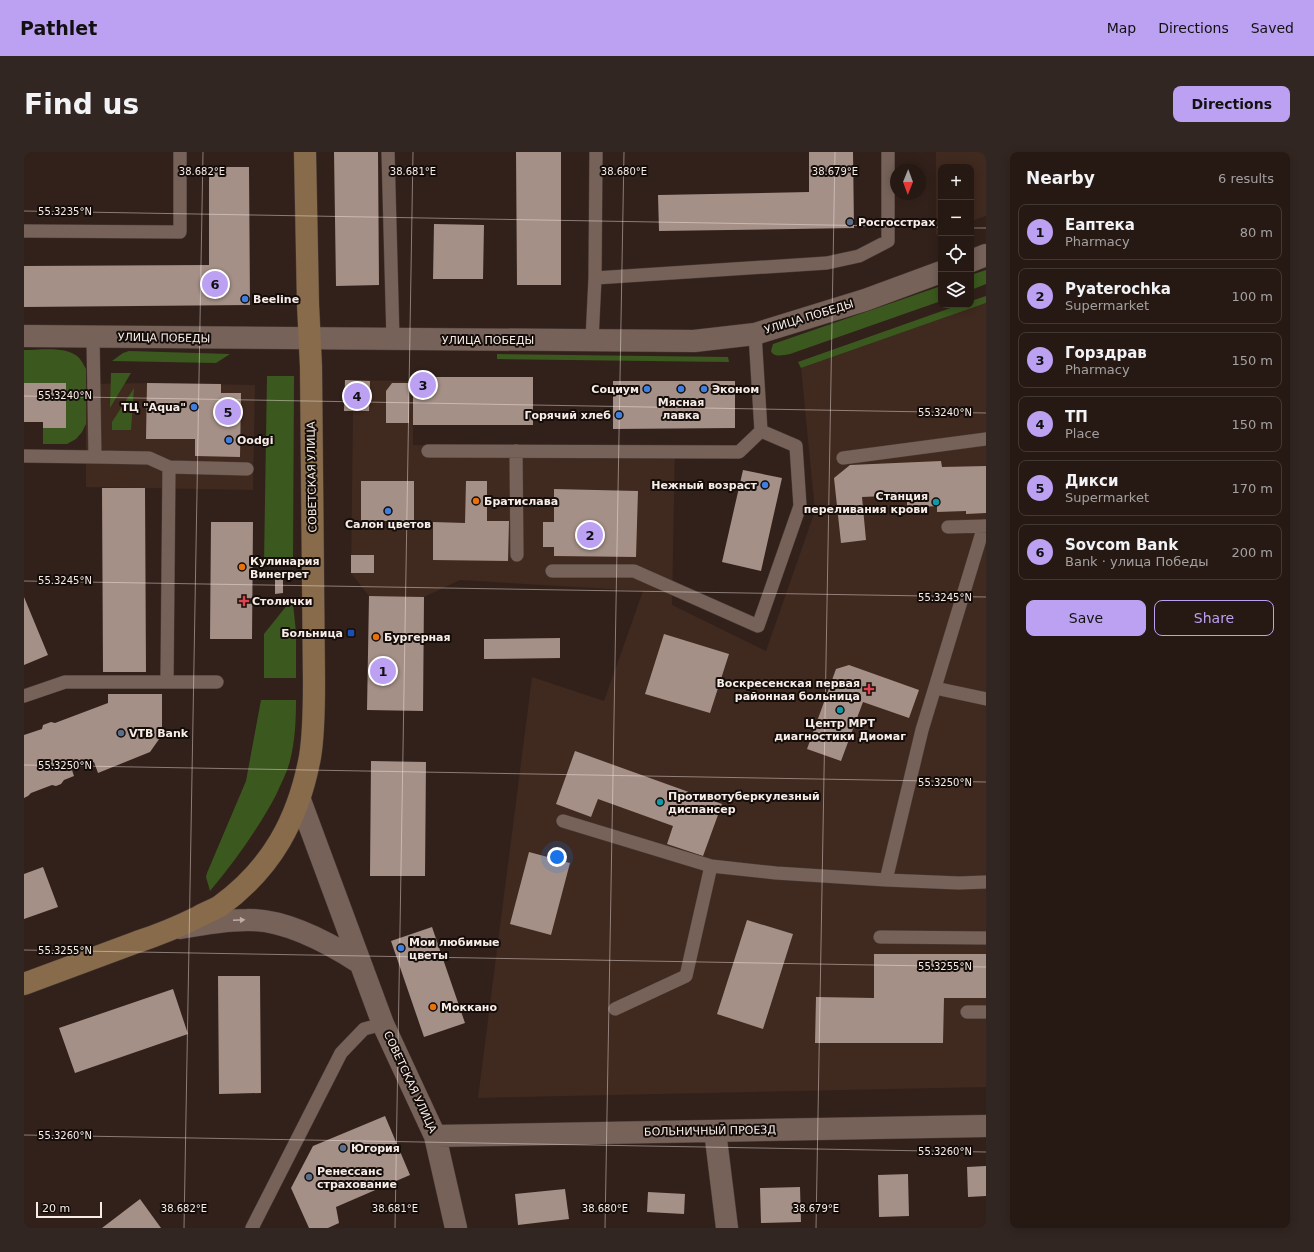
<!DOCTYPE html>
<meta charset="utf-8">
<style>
body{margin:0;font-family:"DejaVu Sans",sans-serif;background:#322622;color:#f1f3f6}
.controls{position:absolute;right:12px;top:12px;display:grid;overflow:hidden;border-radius:8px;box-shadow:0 2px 10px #0003}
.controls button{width:36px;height:36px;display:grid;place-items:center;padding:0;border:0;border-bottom:1px solid #423834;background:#261914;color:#f1f3f6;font:20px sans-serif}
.compass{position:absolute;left:866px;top:12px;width:36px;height:36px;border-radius:50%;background:#261914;box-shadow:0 2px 10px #0003;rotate:181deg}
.scale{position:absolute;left:12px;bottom:10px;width:66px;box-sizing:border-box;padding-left:4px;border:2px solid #f8ece7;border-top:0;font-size:11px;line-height:14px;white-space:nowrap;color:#f8ece7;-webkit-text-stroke:3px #140d0a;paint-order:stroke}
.you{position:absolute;left:533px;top:705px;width:14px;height:14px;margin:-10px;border:3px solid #fff;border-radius:50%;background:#1a73e8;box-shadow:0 0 0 6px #1a73e833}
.badge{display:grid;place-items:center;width:26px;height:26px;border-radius:50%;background:#bca0f2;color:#111;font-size:13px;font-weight:700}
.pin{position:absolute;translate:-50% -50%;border:2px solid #fff;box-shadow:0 1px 4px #0006}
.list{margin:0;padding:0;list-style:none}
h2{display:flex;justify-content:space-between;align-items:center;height:52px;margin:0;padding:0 16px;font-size:17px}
h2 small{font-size:13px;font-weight:400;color:#a4a0a0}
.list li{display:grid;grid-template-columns:26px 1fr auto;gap:12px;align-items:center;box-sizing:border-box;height:56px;margin:0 8px 8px;padding:0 8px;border:1px solid #423834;border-radius:8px}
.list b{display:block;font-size:15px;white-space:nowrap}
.list p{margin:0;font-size:13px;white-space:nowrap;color:#a4a0a0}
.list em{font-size:13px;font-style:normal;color:#a4a0a0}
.actions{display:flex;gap:8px;padding:12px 16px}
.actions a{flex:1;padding:9px 0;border:1px solid #bca0f2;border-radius:8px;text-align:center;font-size:14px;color:#bca0f2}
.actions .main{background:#bca0f2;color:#111}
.icon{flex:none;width:22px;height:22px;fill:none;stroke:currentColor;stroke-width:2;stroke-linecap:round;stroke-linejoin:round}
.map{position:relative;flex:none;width:962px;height:1076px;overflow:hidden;border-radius:8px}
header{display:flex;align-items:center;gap:24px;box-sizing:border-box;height:56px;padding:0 20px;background:#bca0f2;color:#111}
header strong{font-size:19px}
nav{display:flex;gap:22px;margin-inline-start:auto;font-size:14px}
.intro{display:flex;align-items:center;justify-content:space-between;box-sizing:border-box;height:96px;padding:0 24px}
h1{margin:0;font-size:28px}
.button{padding:10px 18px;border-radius:8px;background:#bca0f2;color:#111;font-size:14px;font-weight:700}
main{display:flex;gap:24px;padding:0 24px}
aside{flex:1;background:#261914;border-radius:8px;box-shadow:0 2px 10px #0003}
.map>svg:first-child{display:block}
.built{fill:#40291f}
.green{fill:#3b591e}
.building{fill:#a59087}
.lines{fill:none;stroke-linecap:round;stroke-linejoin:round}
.service-casing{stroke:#4a3c37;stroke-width:14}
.minor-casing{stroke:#4a3c37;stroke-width:23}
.secondary-casing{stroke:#4a3c37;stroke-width:23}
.service{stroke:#766259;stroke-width:13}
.minor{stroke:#766259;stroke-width:22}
.secondary{stroke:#886b4a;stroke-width:22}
.oneway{fill:#beaea7}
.ticks{fill:none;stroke:#f8ece7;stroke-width:1;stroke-opacity:0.45}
.service-dot{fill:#5c6f8a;stroke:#140d0a;stroke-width:1.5}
.shop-dot{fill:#3f7fe0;stroke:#140d0a;stroke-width:1.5}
.food-dot{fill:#e8710a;stroke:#140d0a;stroke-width:1.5}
.culture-dot{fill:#0f9aa8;stroke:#140d0a;stroke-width:1.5}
.health-dot{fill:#e0444e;stroke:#140d0a;stroke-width:1.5}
.transit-dot{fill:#1a4fb4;stroke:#140d0a;stroke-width:1.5}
.labels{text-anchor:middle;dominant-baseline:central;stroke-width:4;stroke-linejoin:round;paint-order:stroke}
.poi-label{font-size:11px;font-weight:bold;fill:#f8ece7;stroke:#140d0a;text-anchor:start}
.street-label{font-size:11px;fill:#f8ece7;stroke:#140d0a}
.ticks-label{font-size:10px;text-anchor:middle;fill:#f8ece7;stroke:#140d0a;stroke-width:4;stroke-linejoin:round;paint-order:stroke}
</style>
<header>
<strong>Pathlet</strong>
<nav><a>Map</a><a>Directions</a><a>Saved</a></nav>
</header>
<div class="intro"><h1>Find us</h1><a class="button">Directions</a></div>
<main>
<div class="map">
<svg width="962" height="1076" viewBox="0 0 962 1076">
<rect width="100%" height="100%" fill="#32211a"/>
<path class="built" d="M912,0H962V64L947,69V15H917V81L912,83Z
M962,151V935L454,946L508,525L580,549L619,439L436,428L400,445L345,444L327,421L329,259H320L321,228L389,229V293L651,295L648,453L742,499L791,359L777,216Z
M123,231L231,233L229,338L62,335V232Z"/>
<path class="green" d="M962,118V132L947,138V123Z
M917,134V149L766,202C759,203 750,206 747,199L749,192Z
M962,144V151L777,216L774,210L935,153H947V149Z
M0,198C14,198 41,194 53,204C57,207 59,212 62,217V272L58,280L52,287L43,292H19V276L42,275L0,231Z
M105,199L206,202L192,211L88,209L99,201Z
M473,202L704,205L705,210L473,207Z
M87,221H107L86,256Z
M243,224H270L269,411H240Z
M110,236L107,278H88V270Z
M264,452H269L272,480V526H240V482Z
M237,548H272C272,569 271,589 266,609C263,620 257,632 252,643C234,677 211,709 186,739L182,725L183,721L222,629Z"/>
<path class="building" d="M310,0H354L355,133L312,134Z
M492,0H537V133H493Z
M785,0H829L830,76L635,79L634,43L785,40Z
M185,15H225L226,153L0,155V114L185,113Z
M410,72L460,73L459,127H409Z
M389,225H509V273H389Z
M321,228L346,229L345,259H320Z
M589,229H711V276L589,277Z
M0,231H42V276H19V270H0Z
M123,231L197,232V241H217L216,305L171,304V287H122Z
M368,231H385V271H362V239Z
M917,309L918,315L962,314V361L942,362V359L913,360V354L883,356V343L838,345L842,388L817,391L810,326L826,313Z
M719,318L758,326L737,419L698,410Z
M337,329H390V369H337Z
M442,329H463V369H485L484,409L409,408V370L441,371Z
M78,336H121L122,520H79Z
M530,337L614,339L612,405L530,404V395H519V370H530Z
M187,370H229L228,487H186Z
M327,403H350V421H327Z
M251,421H259V441L251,442Z
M345,444L400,445L399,559L343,558Z
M0,445L24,503L0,513Z
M640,482L705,502L686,561L621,542Z
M536,486V506L460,507V487Z
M825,513L895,538L885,566L839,550L817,609L783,597L812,517Z
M84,542H138V583L126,600L74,621L70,610L48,618L50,624L40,628L37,632L32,634L28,633L7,641L4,644L0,646V583L18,577L19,573L27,570L31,571L84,551Z
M551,599L698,652L679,704L643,692L649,674L574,647L567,665L532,652Z
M347,609L402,610L401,724H346Z
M505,700L546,711L527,783L486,772Z
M19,715L34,755L0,767V722Z
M723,768L769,782L739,877L693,862Z
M408,775L441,871L400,885L367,789Z
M850,802H962V846H920L919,891H791L792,845L850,846Z
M194,824H236L237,941L195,942Z
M149,837L164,882L51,921L35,876Z
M361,964L386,1023L312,1055L315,1071L304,1076H285L267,1036L289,994Z
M962,1014V1044L944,1045L943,1015Z
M884,1022L885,1064L855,1065L854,1023Z
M776,1035L777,1070L737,1071L736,1036Z
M541,1037L545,1067L494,1073L491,1042Z
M624,1040L661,1042L660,1062L623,1060Z
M116,1047L137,1076H78Z"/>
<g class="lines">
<defs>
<path id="service" d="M364,0L369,187
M0,79L156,80V0
M571,126L803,111L835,104L864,89V0
M568,188L571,126L572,0
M404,299L715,300L737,279L731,182
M492,299L493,403
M0,304L71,305L69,185
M71,305L125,306L145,315L143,529
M819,306L962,287
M145,315L223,317
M924,375L962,374
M528,419H610L734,474L776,354L772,294L737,279
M911,536L962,547
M0,544L41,530H193
M539,669L687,714L752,721L862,728L935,731L962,730
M862,728L898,578L960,374
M856,785L962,786
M591,857L662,824L687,714
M943,860H962
M228,1076L317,901L340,877L359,872"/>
<path id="minor" d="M947,109L962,103
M0,184L670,189L731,182L841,148L917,120
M276,648L359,872L411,984L432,1076
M156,776C178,772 201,768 223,768C261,767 305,791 336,811
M691,979L703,1076
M411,984L962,974"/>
<path id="secondary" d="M0,832C38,818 76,804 113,790C134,783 154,775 174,765C181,761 189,758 196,754C248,716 274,668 286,605C290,581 290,555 290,530L287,215L284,152L281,0"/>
</defs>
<use href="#service" class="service-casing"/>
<use href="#minor" class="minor-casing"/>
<use href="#secondary" class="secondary-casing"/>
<use href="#service" class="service"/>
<use href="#minor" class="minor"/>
<use href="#secondary" class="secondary"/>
</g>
<defs><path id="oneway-solid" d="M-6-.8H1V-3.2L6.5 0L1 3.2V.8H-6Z"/></defs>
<use class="oneway" href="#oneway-solid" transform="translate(215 768) rotate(-3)"/>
<path class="ticks" d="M0,59L917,75M947,76H962M0,244L962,261M0,429L962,445M0,613L962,630M0,798L962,815M0,983L962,1000M160,1076L179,0M371,1076L389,0M581,1076L600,0M792,1076L811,0"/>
<g class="service-dot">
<circle cx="826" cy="70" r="4"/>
<circle cx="97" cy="581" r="4"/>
<circle cx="319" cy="996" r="4"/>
<circle cx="285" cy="1025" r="4"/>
</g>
<g class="shop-dot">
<circle cx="221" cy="147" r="4"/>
<circle cx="623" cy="237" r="4"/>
<circle cx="657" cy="237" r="4"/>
<circle cx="680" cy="237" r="4"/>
<circle cx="170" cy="255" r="4"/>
<circle cx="595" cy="263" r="4"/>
<circle cx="205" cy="288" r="4"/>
<circle cx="741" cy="333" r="4"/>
<circle cx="364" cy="359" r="4"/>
<circle cx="377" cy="796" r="4"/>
</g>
<g class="food-dot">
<circle cx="452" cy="349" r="4"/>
<circle cx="218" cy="415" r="4"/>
<circle cx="352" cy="485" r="4"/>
<circle cx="409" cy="855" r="4"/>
</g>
<g class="culture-dot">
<circle cx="912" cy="350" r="4"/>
<circle cx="816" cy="558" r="4"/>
<circle cx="636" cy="650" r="4"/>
</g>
<g class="health-dot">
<path d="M218 443h4v4h4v4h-4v4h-4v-4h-4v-4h4z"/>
<path d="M843 531h4v4h4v4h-4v4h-4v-4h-4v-4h4z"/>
</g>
<rect class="transit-dot" x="323" y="477" width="8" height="8" rx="2"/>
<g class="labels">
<g class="poi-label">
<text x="834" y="70">Росгосстрах</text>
<text x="229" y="147">Beeline</text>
<text x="615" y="237" text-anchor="end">Социум</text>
<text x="688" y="237">Эконом</text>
<text x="657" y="250" text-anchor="middle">Мясная<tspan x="657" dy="13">лавка</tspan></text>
<text x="162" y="255" text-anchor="end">ТЦ "Aqua"</text>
<text x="587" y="263" text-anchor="end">Горячий хлеб</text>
<text x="213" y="288">Oodgi</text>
<text x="733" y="333" text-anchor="end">Нежный возраст</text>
<text x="904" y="344" text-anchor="end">Станция<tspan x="904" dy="13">переливания крови</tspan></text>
<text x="460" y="349">Братислава</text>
<text x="364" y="372" text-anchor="middle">Салон цветов</text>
<text x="226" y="409">Кулинария<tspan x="226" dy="13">Винегрет</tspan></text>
<text x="228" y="449">Столички</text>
<text x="319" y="481" text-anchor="end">Больница</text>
<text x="360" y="485">Бургерная</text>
<text x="836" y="531" text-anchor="end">Воскресенская первая<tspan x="836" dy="13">районная больница</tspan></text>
<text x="816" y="571" text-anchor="middle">Центр МРТ<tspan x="816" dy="13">диагностики Диомаг</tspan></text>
<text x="105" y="581">VTB Bank</text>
<text x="644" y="644">Противотуберкулезный<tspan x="644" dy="13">диспансер</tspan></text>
<text x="385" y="790">Мои любимые<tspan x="385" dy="13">цветы</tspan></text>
<text x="417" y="855">Моккано</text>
<text x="327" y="996">Югория</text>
<text x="293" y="1019">Ренессанс<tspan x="293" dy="13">страхование</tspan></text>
</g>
<g class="street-label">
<text transform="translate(785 165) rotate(-17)">УЛИЦА ПОБЕДЫ</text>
<text transform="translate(140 186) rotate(1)">УЛИЦА ПОБЕДЫ</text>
<text x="464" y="188">УЛИЦА ПОБЕДЫ</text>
<text transform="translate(288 325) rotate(-91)">СОВЕТСКАЯ УЛИЦА</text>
<text transform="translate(386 930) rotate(65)">СОВЕТСКАЯ УЛИЦА</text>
<text transform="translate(686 979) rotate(-1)">БОЛЬНИЧНЫЙ ПРОЕЗД</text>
</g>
</g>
<g class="ticks-label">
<text x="178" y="23">38.682°E</text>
<text x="389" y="23">38.681°E</text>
<text x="600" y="23">38.680°E</text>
<text x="811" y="23">38.679°E</text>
<text x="41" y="63">55.3235°N</text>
<text x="41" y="247">55.3240°N</text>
<text x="921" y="264">55.3240°N</text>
<text x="41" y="432">55.3245°N</text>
<text x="921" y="449">55.3245°N</text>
<text x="41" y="617">55.3250°N</text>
<text x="921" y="634">55.3250°N</text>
<text x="41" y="802">55.3255°N</text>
<text x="921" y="818">55.3255°N</text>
<text x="41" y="987">55.3260°N</text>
<text x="921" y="1003">55.3260°N</text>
<text x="160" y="1060">38.682°E</text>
<text x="371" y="1060">38.681°E</text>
<text x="581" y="1060">38.680°E</text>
<text x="792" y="1060">38.679°E</text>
</g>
</svg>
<div class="controls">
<button>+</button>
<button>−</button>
<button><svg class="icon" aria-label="locate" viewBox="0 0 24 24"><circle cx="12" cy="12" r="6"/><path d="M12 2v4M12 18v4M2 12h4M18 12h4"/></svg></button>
<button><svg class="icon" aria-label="layers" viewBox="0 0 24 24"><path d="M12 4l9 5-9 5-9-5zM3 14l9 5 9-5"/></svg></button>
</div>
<svg class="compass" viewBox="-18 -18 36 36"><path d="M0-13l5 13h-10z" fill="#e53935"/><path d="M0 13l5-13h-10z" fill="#a4a0a0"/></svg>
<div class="scale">20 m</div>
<div class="you"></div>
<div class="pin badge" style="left:359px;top:519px">1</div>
<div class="pin badge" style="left:566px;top:383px">2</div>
<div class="pin badge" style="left:399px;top:233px">3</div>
<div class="pin badge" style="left:333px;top:244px">4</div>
<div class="pin badge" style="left:204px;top:260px">5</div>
<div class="pin badge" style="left:191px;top:132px">6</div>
</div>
<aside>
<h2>Nearby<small>6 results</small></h2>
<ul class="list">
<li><span class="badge">1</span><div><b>Еаптека</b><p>Pharmacy</p></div><em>80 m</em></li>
<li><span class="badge">2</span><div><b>Pyaterochka</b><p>Supermarket</p></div><em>100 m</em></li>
<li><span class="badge">3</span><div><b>Горздрав</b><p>Pharmacy</p></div><em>150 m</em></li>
<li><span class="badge">4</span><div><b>ТП</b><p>Place</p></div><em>150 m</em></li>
<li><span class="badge">5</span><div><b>Дикси</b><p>Supermarket</p></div><em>170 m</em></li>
<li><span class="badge">6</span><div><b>Sovcom Bank</b><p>Bank · улица Победы</p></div><em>200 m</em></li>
</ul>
<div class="actions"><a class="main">Save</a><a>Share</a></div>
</aside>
</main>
